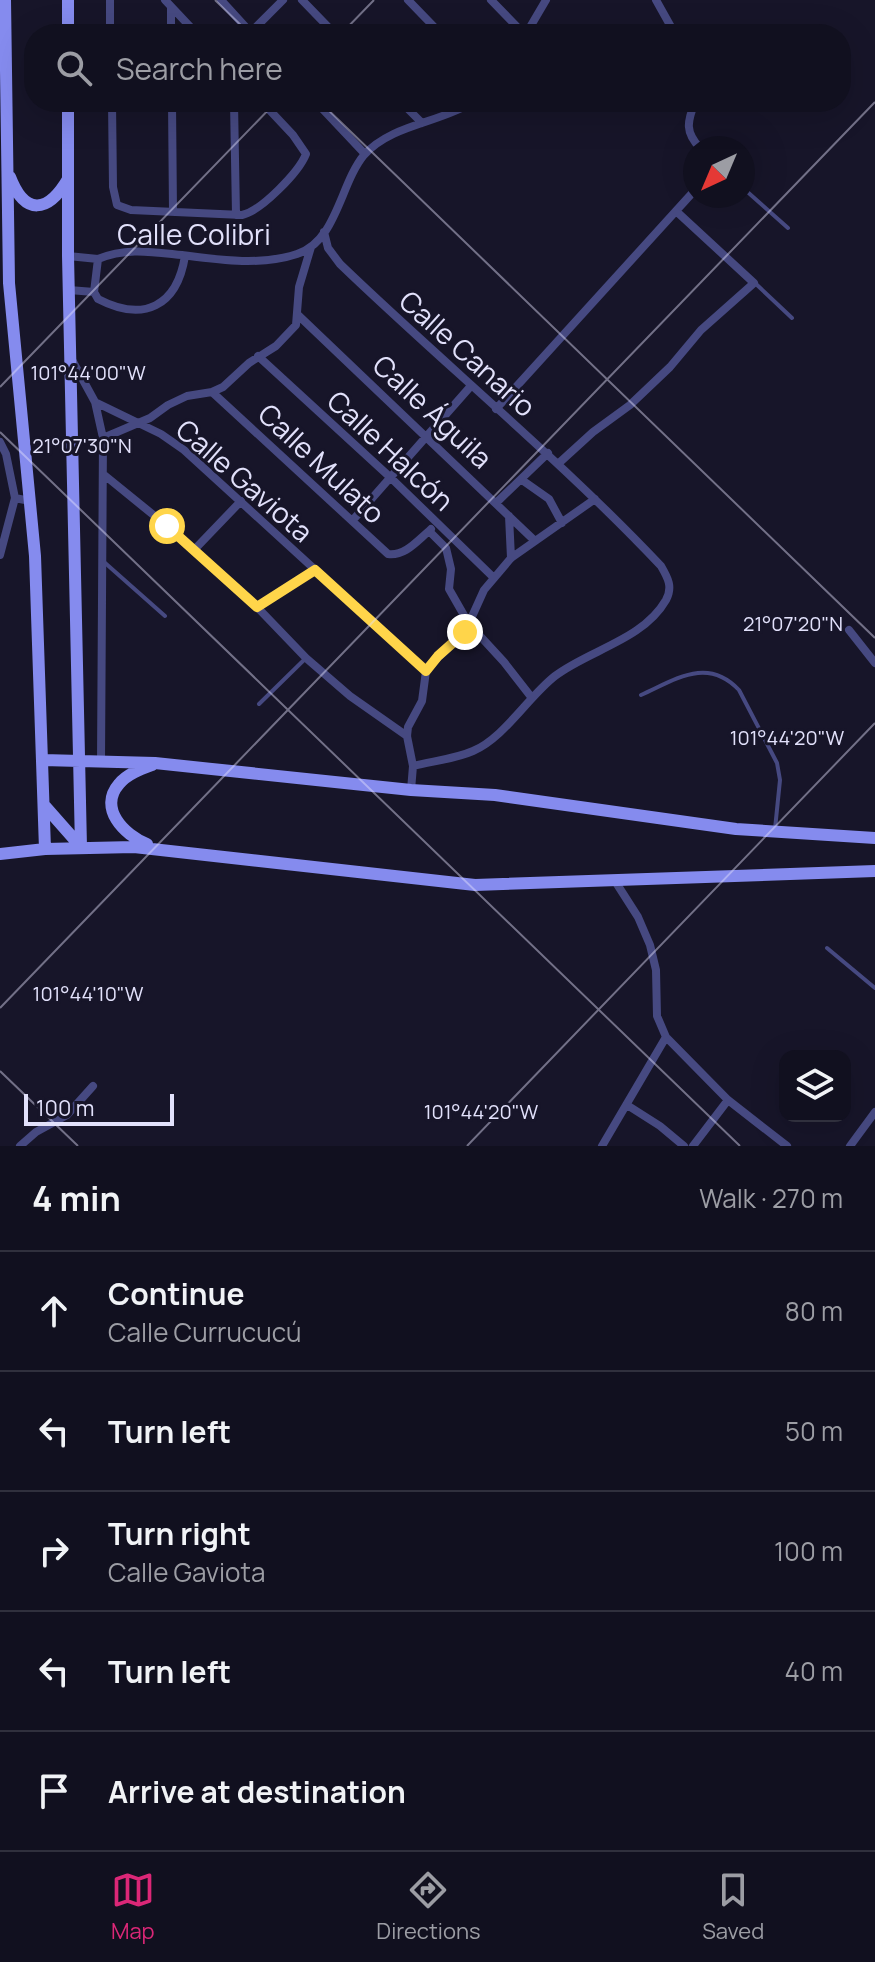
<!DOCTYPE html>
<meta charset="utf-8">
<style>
body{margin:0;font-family:Manrope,sans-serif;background:#1e1e2c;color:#f1f3f6}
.controls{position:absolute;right:24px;bottom:24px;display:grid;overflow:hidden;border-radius:16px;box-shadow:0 8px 32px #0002}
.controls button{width:72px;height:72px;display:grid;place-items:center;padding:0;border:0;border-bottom:2px solid #30303d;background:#11101f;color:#f1f3f6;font:40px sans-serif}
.compass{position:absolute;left:683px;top:136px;width:72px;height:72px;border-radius:50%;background:#11101f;box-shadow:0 8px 32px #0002;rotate:224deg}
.scale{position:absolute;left:24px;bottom:20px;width:150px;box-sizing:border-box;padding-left:8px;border:4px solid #e2e1fb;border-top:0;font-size:22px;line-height:28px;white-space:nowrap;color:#e2e1fb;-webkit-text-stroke:6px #171529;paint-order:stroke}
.stop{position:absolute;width:24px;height:24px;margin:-18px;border:6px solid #ffd54a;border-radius:50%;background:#fff}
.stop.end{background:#ffd54a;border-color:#fff;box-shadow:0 2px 8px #0008}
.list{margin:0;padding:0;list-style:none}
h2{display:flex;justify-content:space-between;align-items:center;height:104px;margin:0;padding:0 32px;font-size:34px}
h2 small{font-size:26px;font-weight:400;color:#9c9da4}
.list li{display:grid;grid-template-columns:52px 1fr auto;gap:24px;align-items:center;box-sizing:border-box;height:120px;padding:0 32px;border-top:2px solid #30303d}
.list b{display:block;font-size:30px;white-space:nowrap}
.list p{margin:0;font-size:26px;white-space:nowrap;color:#9c9da4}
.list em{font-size:26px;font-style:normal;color:#9c9da4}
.icon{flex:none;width:44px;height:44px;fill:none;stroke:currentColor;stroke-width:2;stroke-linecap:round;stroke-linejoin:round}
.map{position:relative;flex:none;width:875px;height:1146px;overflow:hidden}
.search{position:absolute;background:#11101f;box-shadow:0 8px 32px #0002;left:24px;right:24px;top:24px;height:88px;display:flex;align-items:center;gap:20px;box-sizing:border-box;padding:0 28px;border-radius:32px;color:#9c9da4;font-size:30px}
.sheet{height:704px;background:#11101f}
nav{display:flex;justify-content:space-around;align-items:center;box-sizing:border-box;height:112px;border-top:2px solid #30303d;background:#11101f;font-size:22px;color:#9c9da4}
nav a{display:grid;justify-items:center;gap:4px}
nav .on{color:#db2777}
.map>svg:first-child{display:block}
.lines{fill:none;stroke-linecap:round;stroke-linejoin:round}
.lane{stroke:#464981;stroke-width:4}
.street{stroke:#464981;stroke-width:8}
.secondary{stroke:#858bee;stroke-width:12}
.route{stroke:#ffd54a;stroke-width:10}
.ticks{fill:none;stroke:#e2e1fb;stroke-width:2;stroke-opacity:0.45}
.labels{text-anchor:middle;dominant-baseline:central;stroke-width:6;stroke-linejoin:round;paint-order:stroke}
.street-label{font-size:28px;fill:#e2e1fb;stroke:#171529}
.ticks-label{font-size:20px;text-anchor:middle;fill:#e2e1fb;stroke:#171529;stroke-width:6;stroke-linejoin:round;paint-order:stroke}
</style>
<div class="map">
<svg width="875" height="1146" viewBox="0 0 875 1146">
<rect width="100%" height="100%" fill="#171529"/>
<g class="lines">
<path class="lane" d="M743,188L788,228
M756,284L792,318
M104,562L165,616
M641,695C675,680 707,656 739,690L777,763L780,780L775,829
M259,704L306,658
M827,948L875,988"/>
<path class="street" d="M110,0V34
M165,0L197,34
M221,0L252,34
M302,0L335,34
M408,0L441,34
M491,0L524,34
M656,0L675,34
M171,7V34
M251,32L283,0
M526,34L546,0
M112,102L113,187L117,205L131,210L242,215C261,211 299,172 306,154L293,135L262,102
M172,102L173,212
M234,102L236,215
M316,102L365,154
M401,102L422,123
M695,102C687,122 685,132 700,148
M324,232L328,248L340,264C446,366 560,459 661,566C668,578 673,587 666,600C643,640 589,650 555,676C528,697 504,738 473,751C455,759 433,761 413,766
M68,256L98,259
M69,290L94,292
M94,292L98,259C126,247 153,252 182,255C220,260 261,266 297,254C337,241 340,184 364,155C392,124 440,123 473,102
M94,292L98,299C144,323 177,306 185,256
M298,315L535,541
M258,356L391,478L493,577
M71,358L95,402L103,438L101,761
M212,392L388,554C405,556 416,542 429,531
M95,402L161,434L184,450L426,671
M496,409L695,190
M103,438L150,418L168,405L187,396L212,392L223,387L249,363L276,346L296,325L299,287L311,247
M0,442L6,454L15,498L30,501
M559,463L593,432L630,405L670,367L701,330L754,283L676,211
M103,474L167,526L257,607L306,658L350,696L407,736
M522,480L549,499L562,523
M496,503L548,453
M509,516L511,558
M352,521L470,387
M431,529L429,531L446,548L451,569L449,589L469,624L504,662L532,698
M194,550L241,501
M0,555L15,498
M257,607L315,570
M849,630L875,663
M411,790L413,766L407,736L408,727L422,701L426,671L430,665L465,632L484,590L511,558L595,499
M615,881L638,917L650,945L656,970L657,1016L666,1037L728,1100L787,1146
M627,1105L660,1126L684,1146
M20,1146L36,1132L67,1115L93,1086
M602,1146L666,1037
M693,1146L728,1100
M850,1146L875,1112"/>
<path class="secondary" d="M5,0L9,283L35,556L45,849
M68,0V34
M68,102V256L81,847
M10,177C25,216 48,213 68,179
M43,760L155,763L411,790L495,795L736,829L875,838
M44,805L81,847
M147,844C124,835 98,808 119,784C127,774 141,769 152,765
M0,854L45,849L134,847L475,885L875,871"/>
</g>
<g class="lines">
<path class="route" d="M167,526L257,607L315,570L426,671L438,656L465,632"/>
</g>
<path class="ticks" d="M215,0L250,34M341,34L374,0M320,102L875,638M0,387L276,102M0,432L740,1146M0,1008L875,102M0,1071L78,1146M467,1146L875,723"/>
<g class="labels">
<g class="street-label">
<text x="194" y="234">Calle Colibri</text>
<text transform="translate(468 353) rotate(42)">Calle Canario</text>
<text transform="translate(433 411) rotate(43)">Calle Águila</text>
<text transform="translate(391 450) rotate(43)">Calle Halcón</text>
<text transform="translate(322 463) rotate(43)">Calle Mulato</text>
<text transform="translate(245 480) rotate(41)">Calle Gaviota</text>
</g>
</g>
<g class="ticks-label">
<text x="88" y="380">101°44'00"W</text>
<text x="82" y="453">21°07'30"N</text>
<text x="793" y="631">21°07'20"N</text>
<text x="787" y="745">101°44'20"W</text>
<text x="88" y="1001">101°44'10"W</text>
<text x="481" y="1119">101°44'20"W</text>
</g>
</svg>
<div class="controls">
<button><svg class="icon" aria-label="layers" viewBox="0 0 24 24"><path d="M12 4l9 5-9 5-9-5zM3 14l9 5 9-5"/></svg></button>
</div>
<svg class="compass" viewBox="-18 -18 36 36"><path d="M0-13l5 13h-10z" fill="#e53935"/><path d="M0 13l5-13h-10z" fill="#9c9da4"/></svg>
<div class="scale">100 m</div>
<div class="stop" style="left:167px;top:526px"></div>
<div class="stop end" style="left:465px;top:632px"></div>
<div class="search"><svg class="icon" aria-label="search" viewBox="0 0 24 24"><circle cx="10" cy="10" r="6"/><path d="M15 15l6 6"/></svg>Search here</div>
</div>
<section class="sheet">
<h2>4 min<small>Walk · 270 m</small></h2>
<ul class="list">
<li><svg class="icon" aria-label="ahead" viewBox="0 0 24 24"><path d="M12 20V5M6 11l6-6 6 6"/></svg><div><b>Continue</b><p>Calle Currucucú</p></div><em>80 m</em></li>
<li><svg class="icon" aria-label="left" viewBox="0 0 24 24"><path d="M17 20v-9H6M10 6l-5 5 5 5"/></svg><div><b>Turn left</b></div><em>50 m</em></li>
<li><svg class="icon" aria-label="right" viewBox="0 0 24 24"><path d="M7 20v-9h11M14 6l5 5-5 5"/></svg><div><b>Turn right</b><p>Calle Gaviota</p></div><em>100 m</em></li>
<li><svg class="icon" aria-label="left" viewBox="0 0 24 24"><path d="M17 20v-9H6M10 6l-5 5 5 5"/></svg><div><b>Turn left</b></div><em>40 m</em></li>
<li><svg class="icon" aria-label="arrive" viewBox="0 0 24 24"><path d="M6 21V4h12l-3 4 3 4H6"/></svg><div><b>Arrive at destination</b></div></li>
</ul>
</section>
<nav>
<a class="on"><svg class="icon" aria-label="map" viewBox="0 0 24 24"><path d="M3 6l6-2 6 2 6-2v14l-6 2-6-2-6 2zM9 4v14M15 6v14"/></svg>Map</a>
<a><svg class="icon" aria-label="directions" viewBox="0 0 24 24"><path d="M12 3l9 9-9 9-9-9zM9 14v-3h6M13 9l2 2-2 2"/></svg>Directions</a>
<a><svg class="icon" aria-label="saved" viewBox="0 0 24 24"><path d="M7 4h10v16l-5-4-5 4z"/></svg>Saved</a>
</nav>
